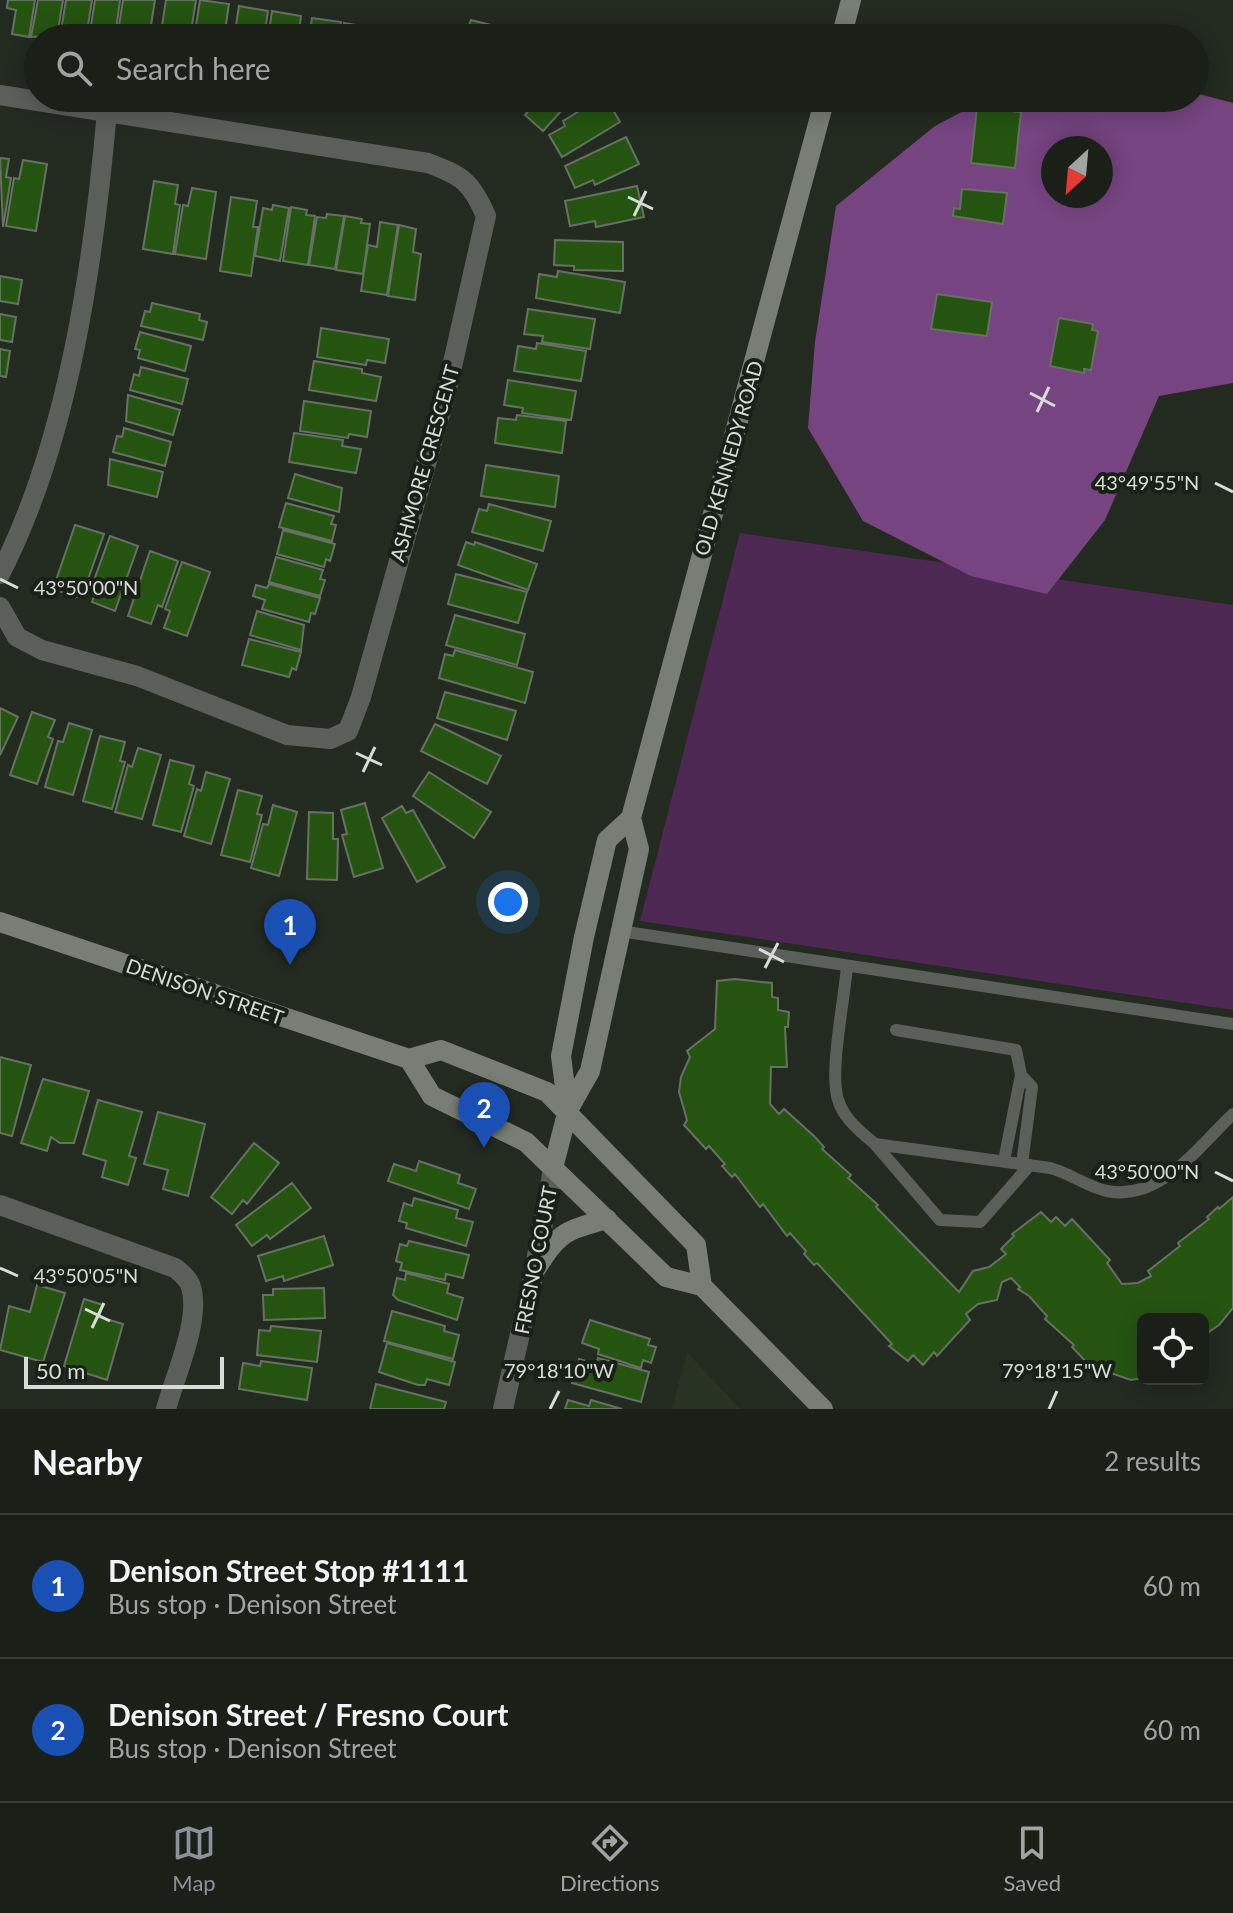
<!DOCTYPE html>
<meta charset="utf-8">
<style>
body{margin:0;font-family:Lato,sans-serif;background:#272d25;color:#f1f3f6}
.controls{position:absolute;right:24px;bottom:24px;display:grid;overflow:hidden;border-radius:12px;box-shadow:0 4px 20px #0003}
.controls button{width:72px;height:72px;display:grid;place-items:center;padding:0;border:0;border-bottom:2px solid #383e37;background:#1a2018;color:#f1f3f6;font:40px sans-serif}
.compass{position:absolute;left:1041px;top:136px;width:72px;height:72px;border-radius:50%;background:#1a2018;box-shadow:0 4px 20px #0003;rotate:206deg}
.scale{position:absolute;left:24px;bottom:20px;width:200px;box-sizing:border-box;padding-left:8px;border:4px solid #d7dcd6;border-top:0;font-size:22px;line-height:28px;white-space:nowrap;color:#d7dcd6;-webkit-text-stroke:6px #192017;paint-order:stroke}
.you{position:absolute;left:508px;top:902px;width:28px;height:28px;margin:-20px;border:6px solid #fff;border-radius:50%;background:#1a73e8;box-shadow:0 0 0 12px #1a73e833}
.badge{display:grid;place-items:center;width:52px;height:52px;border-radius:50%;background:#8c9099;color:#fff;font-size:26px;font-weight:700}
.pin{position:absolute;translate:-50% -66px;filter:drop-shadow(0 2px 4px #0008)}
.pin::after{content:'';position:absolute;top:42px;width:28px;height:24px;background:inherit;clip-path:polygon(0 0,100% 0,50% 100%)}
.list{margin:0;padding:0;list-style:none}
h2{display:flex;justify-content:space-between;align-items:center;height:104px;margin:0;padding:0 32px;font-size:34px}
h2 small{font-size:26px;font-weight:400;color:#9fa3a2}
.list li{display:grid;grid-template-columns:52px 1fr auto;gap:24px;align-items:center;box-sizing:border-box;height:144px;padding:0 32px;border-top:2px solid #383e37}
.list b{display:block;font-size:30px;white-space:nowrap}
.list p{margin:0;font-size:26px;white-space:nowrap;color:#9fa3a2}
.list em{font-size:26px;font-style:normal;color:#9fa3a2}
.icon{flex:none;width:44px;height:44px;fill:none;stroke:currentColor;stroke-width:2;stroke-linecap:round;stroke-linejoin:round}
.map{position:relative;flex:none;width:1233px;height:1409px;overflow:hidden}
.search{position:absolute;background:#1a2018;box-shadow:0 4px 20px #0003;left:24px;right:24px;top:24px;height:88px;display:flex;align-items:center;gap:20px;box-sizing:border-box;padding:0 28px;border-radius:44px;color:#9fa3a2;font-size:30px}
.sheet{height:392px;background:#1a2018}
nav{display:flex;justify-content:space-around;align-items:center;box-sizing:border-box;height:112px;border-top:2px solid #383e37;background:#1a2018;font-size:22px;color:#9fa3a2}
nav a{display:grid;justify-items:center;gap:4px}
nav .on{color:#8c9099}
.map>svg:first-child{display:block}
.built{fill:#283324}
.green{fill:#4c2853}
.forest{fill:#764480;fill-rule:evenodd}
.building{fill:#255411;stroke:#677064;stroke-width:2}
.lines{fill:none;stroke-linecap:round;stroke-linejoin:round}
.lane{stroke:#5b5f5a;stroke-width:12}
.street{stroke:#5b5f5a;stroke-width:20}
.secondary{stroke:#787e76;stroke-width:20}
.ticks{fill:none;stroke:#d7dcd6;stroke-width:3}
.labels{text-anchor:middle;dominant-baseline:central;stroke-width:8;stroke-linejoin:round;paint-order:stroke}
.street-label{font-size:20px;fill:#d7dcd6;stroke:#192017}
.ticks-label{font-size:20px;text-anchor:middle;fill:#d7dcd6;stroke:#192017;stroke-width:8;stroke-linejoin:round;paint-order:stroke}
</style>
<div class="map">
<svg width="1233" height="1409" viewBox="0 0 1233 1409">
<rect width="100%" height="100%" fill="#232a20"/>
<path class="built" d="M687,1352L740,1409H672Z"/>
<path class="green" d="M740,533L1233,605V1010L640,921Z"/>
<path class="forest" d="M1195,93L1233,103V383L1159,396L1105,520L1047,594L971,576L863,521L808,428L815,342L836,206L935,126L988,98H1195ZM1053,148H1101V196H1053Z"/>
<path class="building" d="M8,0H35L29,37L12,34L16,10L7,8Z
M38,0H63L57,36L31,37Z
M66,0H92L86,38L60,37Z
M95,0H120L115,38H89Z
M123,0H155L149,38H122L124,27L119,26Z
M166,0H196L190,38H160Z
M200,0L229,4L224,38H194Z
M239,6L268,11L264,38H234Z
M272,11L301,16L298,38H268Z
M312,18L341,22L338,38H309Z
M471,20L495,26L491,38H464Z
M344,23L374,28L372,38H342Z
M384,30L414,35V38H383Z
M418,31L448,36L447,38H417Z
M486,98H514L508,111L485,101Z
M535,98H573L543,131L525,115L538,100Z
M601,98H606L620,122L562,157L549,135L565,126L563,121Z
M977,107L1021,112L1015,168L971,163Z
M626,137L639,164L595,185L593,180L575,188L565,166Z
M0,158L9,159L6,177L11,178L3,227Z
M23,160L47,164L36,231L6,226L14,178L19,179Z
M154,181L178,185L175,204L180,205L173,254L143,249Z
M637,186L644,217L596,227L595,221L570,226L565,201Z
M192,188L216,192L206,259L175,254L183,205L188,206Z
M962,189L1007,193L1003,224L953,216L954,208L960,209Z
M231,197L257,201L253,227H258L251,276L220,271Z
M273,205L289,208L280,261L255,256L263,208L272,210Z
M291,207L307,210L306,215L315,216L308,265L283,261Z
M327,214L344,216L335,269L309,265L317,217L326,218Z
M345,216L362,219L361,223L370,224L363,274L336,270Z
M380,222L398,225L387,295L361,291L368,245L377,247Z
M399,225L416,229L413,252L421,254L415,300L388,296Z
M555,240L623,242V271L574,270V266L554,265Z
M558,271L625,282L620,313L536,298L539,274L557,277Z
M0,276L22,280L18,304L0,301Z
M937,294L992,302L987,336L931,329Z
M152,303L200,314L199,320L207,322L203,340L141,326L145,311L150,312Z
M528,309L595,319L590,349L542,342L543,336L524,334Z
M0,314L16,317L12,342L0,340Z
M1059,318L1093,324L1092,330L1098,331L1091,370L1084,369V373L1050,366Z
M321,328L389,339L385,363L367,360L366,365L317,357Z
M140,332L191,346L185,371L138,358L140,350L135,349Z
M537,343L586,351L581,381L514,371L518,346L536,349Z
M0,349L10,351L6,377L0,376Z
M314,361L362,369V373L381,377L376,401L309,390Z
M141,367L188,379L182,404L130,390L134,374L139,376Z
M508,380L576,391L571,420L522,413L523,408L504,405Z
M128,395L180,410L173,435L126,421Z
M304,401L371,411L367,437L349,434L348,438L300,431Z
M517,415L566,421L562,453L495,443L498,418L516,420Z
M124,428L171,442L165,466L113,452L117,436L122,437Z
M294,433L343,440L342,446L361,449L356,473L289,462Z
M110,459L163,472L157,497L108,485Z
M486,465L559,476L555,507L481,496Z
M295,474L342,488L339,512L288,498Z
M286,503L334,516L331,524L336,525L332,541L279,527Z
M489,504L551,521L543,551L472,532L479,509L487,511Z
M75,525L104,534L87,582L83,581L77,597L53,589Z
M283,530L335,544L330,561L326,559L324,567L277,554Z
M110,536L138,546L115,611L92,602L98,585L93,583Z
M466,542L474,545L475,542L537,564L528,590L458,565Z
M150,551L178,561L162,607L158,605L151,624L128,616Z
M276,557L323,570L320,579L325,580L320,596L269,582Z
M182,562L210,572L187,636L164,628L170,611L165,609Z
M456,574L527,592L518,623L448,604Z
M269,584L320,598L315,614L311,613L309,622L262,609L265,600L253,596L256,585L267,588Z
M257,611L304,625L301,650L250,635Z
M455,615L525,634L517,665L446,645Z
M249,639L301,652L296,670L292,668L289,677L242,665Z
M455,650L533,672L525,703L439,678L445,654L453,656Z
M445,692L516,711L507,740L437,718Z
M0,708L18,717L0,755Z
M32,712L55,720L48,737L53,739L37,784L10,775Z
M69,723L92,730L73,795L45,787L58,741L63,742Z
M435,724L501,756L487,784L421,751Z
M100,736L125,742L120,761L125,762L112,809L83,801Z
M138,748L161,755L142,819L115,812L128,765L132,767Z
M170,760L194,766L189,784L194,786L181,832L153,825Z
M206,772L230,779L211,844L184,836L197,789L201,791Z
M429,772L491,812L474,838L413,796Z
M238,790L262,796L257,814L262,815L250,862L221,855Z
M365,803L383,868L354,877L342,835L347,834L341,810Z
M273,805L297,812L279,876L251,868L263,824L268,825Z
M402,806L406,813L413,810L445,867L417,882L382,818Z
M309,812L333,813V839H338L337,880L307,879Z
M735,979L772,983V997L778,998V1010L789,1012L788,1027H785L787,1067H771L770,1104L779,1114L784,1109L814,1136L824,1147L822,1149L851,1175L848,1178L878,1205L876,1207L959,1292L973,1271L989,1267L1006,1254L1001,1249L1014,1236L1012,1234L1041,1212L1051,1222L1056,1217L1065,1226L1072,1219L1110,1260L1107,1263L1122,1284L1138,1283L1151,1276L1148,1271L1180,1246L1178,1243L1209,1219L1207,1217L1218,1207L1219,1209L1233,1197V1308L1219,1325L1203,1336V1319H1143V1378L1131,1380L1090,1366L1072,1347L1074,1345L1045,1319L1047,1316L1029,1296L1018,1289L1020,1287L1011,1278L1002,1282L997,1300L978,1304L966,1314L970,1320L937,1356L934,1352L923,1365L913,1355L908,1361L889,1346L892,1344L817,1263L814,1265L804,1254L806,1251L790,1233L787,1236L763,1204L760,1207L735,1174L732,1177L722,1166L725,1164L709,1146L706,1149L684,1125L687,1120L679,1092L681,1077L690,1057L687,1051L715,1029L717,981Z
M0,1057L31,1065L12,1136L0,1133Z
M43,1079L89,1091L74,1143H60L51,1137L47,1151L21,1143Z
M98,1100L142,1112L129,1156L136,1158L128,1185L102,1177L106,1161L83,1154Z
M158,1112L205,1124L188,1196L163,1189L168,1170L144,1164Z
M254,1143L279,1163L247,1204L243,1200L232,1214L211,1197Z
M419,1161L460,1175L458,1183L476,1189L469,1209L388,1181L394,1164L416,1171Z
M292,1183L311,1208L270,1239L267,1235L252,1246L236,1225Z
M414,1198L458,1210L456,1218L473,1222L466,1246L406,1228L407,1223L399,1221L404,1203L412,1206Z
M324,1236L333,1265L284,1281L283,1276L266,1281L258,1256Z
M409,1241L469,1255L463,1278L446,1274L445,1280L400,1270L402,1263L396,1261L400,1244L407,1246Z
M406,1273L449,1284L447,1293L463,1298L457,1320L398,1300L393,1295L397,1278L405,1280Z
M37,1285L65,1293L43,1362L0,1350L9,1306L30,1312Z
M324,1288L325,1318L264,1320L263,1295H273V1289Z
M84,1299L103,1305L99,1317L123,1324L107,1380L64,1366Z
M392,1311L445,1326L444,1331L459,1335L453,1359L384,1341Z
M590,1320L650,1339L648,1345L656,1347L651,1363L643,1360L641,1368L598,1354L599,1349L582,1343Z
M271,1326L321,1331L317,1362L257,1355L259,1330L270,1331Z
M387,1343L455,1362L449,1385L427,1379L425,1385H418L379,1372Z
M598,1358L649,1372L641,1402L572,1383L579,1359L596,1364Z
M261,1361L312,1368L307,1400L239,1389L243,1363L260,1366Z
M376,1384L446,1402L444,1409H370Z
M568,1400L589,1406L591,1400L622,1409H565Z"/>
<g class="lines">
<path class="lane" d="M620,931L1233,1024
M847,967C844,999 832,1061 836,1090C838,1114 858,1130 875,1144L1050,1168C1070,1173 1087,1187 1107,1191C1160,1202 1199,1146 1233,1114
M896,1030L1016,1050L1021,1075
M875,1144L940,1220L980,1222L1030,1165
M1004,1161L1021,1075L1032,1087L1022,1164"/>
<path class="street" d="M0,95L428,163C462,176 471,181 486,216L447,389L361,697L348,731L330,739L287,735L137,676L42,650L17,637L0,607
M0,574C69,440 94,260 107,111
M0,1205L175,1268C181,1273 189,1279 191,1287C201,1319 175,1376 166,1409
M503,1409L534,1272L554,1164"/>
<path class="secondary" d="M841,38L851,0
M0,922L409,1059L441,1050L547,1092L696,1245L702,1286
M409,1059L432,1096L526,1142L666,1277L702,1286L823,1409
M568,1110L561,1056L584,937L607,840L631,818
M554,1164L568,1110L590,1071L639,849L631,818L825,98
M534,1272C559,1232 562,1232 607,1219"/>
</g>
<path class="ticks" d="M628,197L653,209M634,216L646,191M1030,393L1055,406M1037,412L1049,387M1215,483L1233,492M0,579L18,588M356,753L382,765M363,772L375,747M759,949L784,962M765,968L778,943M1215,1172L1233,1181M0,1268L18,1276M85,1309L110,1321M92,1328L104,1303M550,1409L559,1391M1049,1409L1057,1391"/>
<g class="labels">
<g class="street-label">
<text transform="translate(728 458) rotate(-74)">OLD KENNEDY ROAD</text>
<text transform="translate(424 463) rotate(-74)">ASHMORE CRESCENT</text>
<text transform="translate(205 991) rotate(19)">DENISON STREET</text>
<text transform="translate(535 1260) rotate(-79)">FRESNO COURT</text>
</g>
</g>
<g class="ticks-label">
<text x="1147" y="490">43°49'55"N</text>
<text x="86" y="595">43°50'00"N</text>
<text x="1147" y="1179">43°50'00"N</text>
<text x="86" y="1283">43°50'05"N</text>
<text x="559" y="1378">79°18'10"W</text>
<text x="1057" y="1378">79°18'15"W</text>
</g>
</svg>
<div class="controls">
<button><svg class="icon" aria-label="locate" viewBox="0 0 24 24"><circle cx="12" cy="12" r="6"/><path d="M12 2v4M12 18v4M2 12h4M18 12h4"/></svg></button>
</div>
<svg class="compass" viewBox="-18 -18 36 36"><path d="M0-13l5 13h-10z" fill="#e53935"/><path d="M0 13l5-13h-10z" fill="#9fa3a2"/></svg>
<div class="scale">50 m</div>
<div class="you"></div>
<div class="pin badge" style="left:290px;top:965px;background:#1a4fb4">1</div>
<div class="pin badge" style="left:484px;top:1148px;background:#1a4fb4">2</div>
<div class="search"><svg class="icon" aria-label="search" viewBox="0 0 24 24"><circle cx="10" cy="10" r="6"/><path d="M15 15l6 6"/></svg>Search here</div>
</div>
<section class="sheet">
<h2>Nearby<small>2 results</small></h2>
<ul class="list">
<li><span class="badge" style="background:#1a4fb4">1</span><div><b>Denison Street Stop #1111</b><p>Bus stop · Denison Street</p></div><em>60 m</em></li>
<li><span class="badge" style="background:#1a4fb4">2</span><div><b>Denison Street / Fresno Court</b><p>Bus stop · Denison Street</p></div><em>60 m</em></li>
</ul>
</section>
<nav>
<a class="on"><svg class="icon" aria-label="map" viewBox="0 0 24 24"><path d="M3 6l6-2 6 2 6-2v14l-6 2-6-2-6 2zM9 4v14M15 6v14"/></svg>Map</a>
<a><svg class="icon" aria-label="directions" viewBox="0 0 24 24"><path d="M12 3l9 9-9 9-9-9zM9 14v-3h6M13 9l2 2-2 2"/></svg>Directions</a>
<a><svg class="icon" aria-label="saved" viewBox="0 0 24 24"><path d="M7 4h10v16l-5-4-5 4z"/></svg>Saved</a>
</nav>
